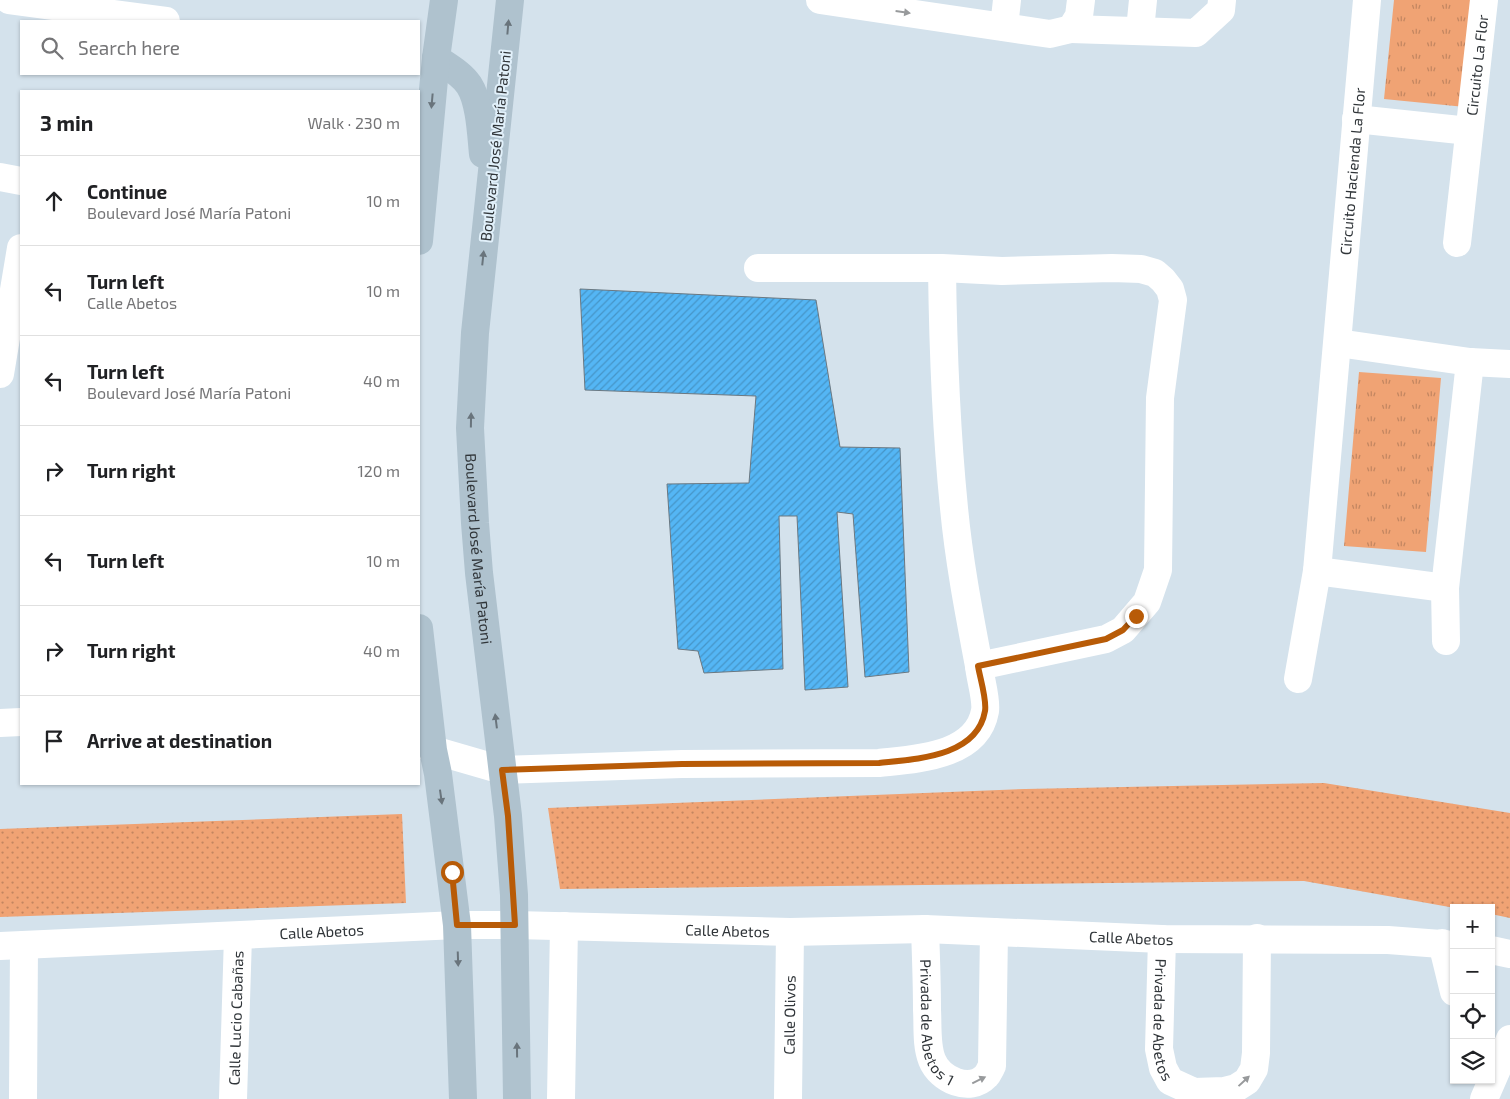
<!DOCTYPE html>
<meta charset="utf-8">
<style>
body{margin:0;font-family:"Exo 2",sans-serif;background:#f2f2f2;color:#202124}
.controls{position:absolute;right:15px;bottom:15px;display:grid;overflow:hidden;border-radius:0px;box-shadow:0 1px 4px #0004}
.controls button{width:45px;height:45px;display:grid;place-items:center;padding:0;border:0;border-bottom:1px solid #e0e0e0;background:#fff;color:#202124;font:25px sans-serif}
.stop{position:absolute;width:15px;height:15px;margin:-11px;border:4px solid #b85b07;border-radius:50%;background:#fff}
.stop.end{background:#b85b07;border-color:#fff;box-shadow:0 1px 5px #0008}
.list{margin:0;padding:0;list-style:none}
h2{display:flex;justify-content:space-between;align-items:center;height:65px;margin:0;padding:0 20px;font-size:21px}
h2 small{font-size:16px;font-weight:400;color:#757577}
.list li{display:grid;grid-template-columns:32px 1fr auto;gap:15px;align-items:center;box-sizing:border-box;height:90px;padding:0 20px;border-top:1px solid #e0e0e0}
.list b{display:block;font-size:19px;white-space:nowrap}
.list p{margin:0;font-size:16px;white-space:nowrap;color:#757577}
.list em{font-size:16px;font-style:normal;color:#757577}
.icon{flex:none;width:28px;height:28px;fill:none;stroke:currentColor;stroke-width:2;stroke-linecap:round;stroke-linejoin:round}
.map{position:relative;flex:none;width:1510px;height:1099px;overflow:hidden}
.search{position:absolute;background:#fff;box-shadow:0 1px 4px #0004;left:20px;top:20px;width:400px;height:55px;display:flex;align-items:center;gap:12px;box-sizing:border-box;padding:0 18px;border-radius:0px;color:#757577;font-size:19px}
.panel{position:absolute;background:#fff;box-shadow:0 1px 4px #0004;left:20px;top:90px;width:400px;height:695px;border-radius:0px}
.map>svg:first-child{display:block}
.grass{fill:url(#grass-dots)}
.park{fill:url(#park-tufts)}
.building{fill:url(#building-hatch);stroke:#6b7881}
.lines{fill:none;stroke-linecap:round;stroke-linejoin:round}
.minor{stroke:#fff;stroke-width:28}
.major{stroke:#afc2ce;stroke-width:28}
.oneway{fill:#989a9c}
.oneway2{fill:#69747c}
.route{stroke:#b85b07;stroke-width:6}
.labels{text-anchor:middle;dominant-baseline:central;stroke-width:4;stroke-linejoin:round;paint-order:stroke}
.street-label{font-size:15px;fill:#303539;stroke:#e1f0fa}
</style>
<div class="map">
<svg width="1510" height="1099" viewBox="0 0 1510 1099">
<defs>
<pattern id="grass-dots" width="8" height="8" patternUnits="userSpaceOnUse" patternTransform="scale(1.25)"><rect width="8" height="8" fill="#f0a374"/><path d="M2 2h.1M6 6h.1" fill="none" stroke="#c38660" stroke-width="1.8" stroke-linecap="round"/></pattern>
<pattern id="park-tufts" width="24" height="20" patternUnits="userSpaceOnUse" patternTransform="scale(1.25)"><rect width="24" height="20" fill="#f0a374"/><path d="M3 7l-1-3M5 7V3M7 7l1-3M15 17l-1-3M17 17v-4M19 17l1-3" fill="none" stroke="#c38660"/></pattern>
<pattern id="building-hatch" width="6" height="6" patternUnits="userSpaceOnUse" patternTransform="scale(1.25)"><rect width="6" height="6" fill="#54b6f5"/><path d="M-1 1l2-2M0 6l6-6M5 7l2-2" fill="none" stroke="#4695c7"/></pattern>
</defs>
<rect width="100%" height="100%" fill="#d4e2ec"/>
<path class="grass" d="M1324,783L1510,813V918L1491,914V908H1455L1304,881L560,889L548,808L1025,789Z
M402,814L406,903L0,917V829Z"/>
<path class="park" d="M1394,0H1476L1465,107L1384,99Z
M1359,372L1441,378L1426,552L1344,546Z"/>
<path class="building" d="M580,289L816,300L840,447L900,448L909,672L865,677L853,514L837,512L848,687L805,690L797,516H779L783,669L704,673L698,651L678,649L667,484L749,483L756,396L585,390Z"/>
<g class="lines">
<g class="minor">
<path d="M9,0L166,21"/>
<path d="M820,0L1050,34L1071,29L1079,16L1081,0"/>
<path d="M1004,27L1007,0"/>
<path d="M1071,29L1196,33L1221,10L1222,0"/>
<path d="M1140,30L1143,0"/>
<path d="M1356,119L1469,131"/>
<path d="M0,177L21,181"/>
<path id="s1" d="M1457,243L1484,0"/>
<path d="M758,268H942L1002,271L1112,268L1141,269L1155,273L1163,280L1170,289L1173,300L1160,398L1158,570L1147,602L1123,630L1106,639L979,666C969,613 959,561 954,508C946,428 943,348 942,268"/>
<path d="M1338,343L1470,362L1510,364"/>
<path d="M0,374L21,248"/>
<path d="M1317,571L1445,588"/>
<path d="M1446,641L1445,588L1470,362"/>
<path id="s2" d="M1298,679L1317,571L1367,0"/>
<path d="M0,723L21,722"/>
<path d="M419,742L433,750L502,770L682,764L879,763C915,759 977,757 985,711C987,700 980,678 979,666"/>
<path id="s3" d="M925,929C926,956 927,983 927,1010C928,1026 926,1045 932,1060C940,1080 970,1093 986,1076C989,1073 990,1069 992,1066L994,932"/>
<path id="s4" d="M1162,939L1159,1049L1163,1068L1170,1081L1194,1092L1224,1091L1236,1088L1247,1081L1254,1069L1256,1053L1257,938"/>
<path d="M1442,943L1454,992"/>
<path id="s5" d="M0,946L457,925H515L790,932L925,929L1162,939L1388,940L1454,945"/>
<path d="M1491,950L1510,954"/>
<path d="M23,1099L24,945"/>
<path id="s6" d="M233,1099L238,936"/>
<path d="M561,1099L564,926"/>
<path id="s7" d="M788,1099L790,932"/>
<path d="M1484,1099L1510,1039"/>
</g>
<g class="major">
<path id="s8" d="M510,0L475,333L470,428L475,523L479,573L508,816L514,895L517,1099"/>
<path d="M436,58C447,66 461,73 469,85C480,102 481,135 483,154"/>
<path d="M419,241L436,58L444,0"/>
<path d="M419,628L433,750L438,774L457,925L463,1099"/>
</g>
</g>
<defs><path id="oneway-solid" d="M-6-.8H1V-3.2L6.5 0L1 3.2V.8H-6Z" transform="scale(1.25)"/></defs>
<g class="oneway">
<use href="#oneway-solid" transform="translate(903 12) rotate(8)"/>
<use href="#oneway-solid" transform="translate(979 1080) rotate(-26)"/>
<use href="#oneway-solid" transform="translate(1244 1081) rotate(-43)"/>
</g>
<g class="oneway2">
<use href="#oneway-solid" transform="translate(508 27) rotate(-85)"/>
<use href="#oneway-solid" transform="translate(432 101) rotate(95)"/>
<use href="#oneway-solid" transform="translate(483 258) rotate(-84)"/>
<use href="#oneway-solid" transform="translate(471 420) rotate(-89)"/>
<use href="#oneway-solid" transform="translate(496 721) rotate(-97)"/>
<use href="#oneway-solid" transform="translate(441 797) rotate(82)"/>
<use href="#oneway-solid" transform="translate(458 959) rotate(88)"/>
<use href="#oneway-solid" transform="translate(517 1050) rotate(-91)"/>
</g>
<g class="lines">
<path class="route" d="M452,872L457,925H515L508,816L502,770L682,764L879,763C916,759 977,757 985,711C987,700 980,678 978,666L1106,639L1123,630L1136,616"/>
</g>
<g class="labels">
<g class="street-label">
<text stroke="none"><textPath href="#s1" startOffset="179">Circuito La Flor</textPath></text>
<text transform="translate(495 146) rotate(-84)">Boulevard José María Patoni</text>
<text stroke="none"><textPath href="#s2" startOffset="511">Circuito Hacienda La Flor</textPath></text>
<text stroke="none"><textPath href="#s8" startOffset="551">Boulevard José María Patoni</textPath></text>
<text stroke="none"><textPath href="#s5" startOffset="728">Calle Abetos</textPath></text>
<text stroke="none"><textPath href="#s5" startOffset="322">Calle Abetos</textPath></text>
<text stroke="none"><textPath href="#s5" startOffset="1132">Calle Abetos</textPath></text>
<text stroke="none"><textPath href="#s7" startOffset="84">Calle Olivos</textPath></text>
<text stroke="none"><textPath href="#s6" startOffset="81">Calle Lucio Cabañas</textPath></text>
<text stroke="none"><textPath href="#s3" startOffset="96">Privada de Abetos 1</textPath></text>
<text stroke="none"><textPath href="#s4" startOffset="81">Privada de Abetos</textPath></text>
</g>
</g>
</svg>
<div class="controls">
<button>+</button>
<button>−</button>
<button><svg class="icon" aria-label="locate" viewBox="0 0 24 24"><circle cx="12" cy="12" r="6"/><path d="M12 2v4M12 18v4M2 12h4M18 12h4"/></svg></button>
<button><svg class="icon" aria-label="layers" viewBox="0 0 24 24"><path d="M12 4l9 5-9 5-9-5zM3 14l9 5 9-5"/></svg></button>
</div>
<div class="stop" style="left:452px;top:872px"></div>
<div class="stop end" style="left:1136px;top:616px"></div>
<div class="search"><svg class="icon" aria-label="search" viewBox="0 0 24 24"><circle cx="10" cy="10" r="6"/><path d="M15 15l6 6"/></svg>Search here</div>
<section class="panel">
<h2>3 min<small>Walk · 230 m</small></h2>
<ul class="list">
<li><svg class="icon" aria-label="ahead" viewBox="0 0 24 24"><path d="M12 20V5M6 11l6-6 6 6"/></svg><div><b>Continue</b><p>Boulevard José María Patoni</p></div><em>10 m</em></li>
<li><svg class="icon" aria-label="left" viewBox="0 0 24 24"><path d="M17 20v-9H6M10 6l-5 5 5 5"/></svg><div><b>Turn left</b><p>Calle Abetos</p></div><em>10 m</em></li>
<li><svg class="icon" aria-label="left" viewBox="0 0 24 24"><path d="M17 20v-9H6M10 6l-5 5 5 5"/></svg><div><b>Turn left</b><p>Boulevard José María Patoni</p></div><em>40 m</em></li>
<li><svg class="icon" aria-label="right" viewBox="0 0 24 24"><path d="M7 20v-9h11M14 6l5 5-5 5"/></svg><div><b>Turn right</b></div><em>120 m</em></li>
<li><svg class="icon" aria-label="left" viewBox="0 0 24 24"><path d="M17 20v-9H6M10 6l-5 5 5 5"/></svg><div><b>Turn left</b></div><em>10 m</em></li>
<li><svg class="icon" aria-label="right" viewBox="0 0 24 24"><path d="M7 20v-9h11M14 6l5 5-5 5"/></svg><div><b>Turn right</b></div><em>40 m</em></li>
<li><svg class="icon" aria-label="arrive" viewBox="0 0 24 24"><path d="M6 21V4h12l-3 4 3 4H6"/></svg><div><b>Arrive at destination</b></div></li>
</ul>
</section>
</div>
